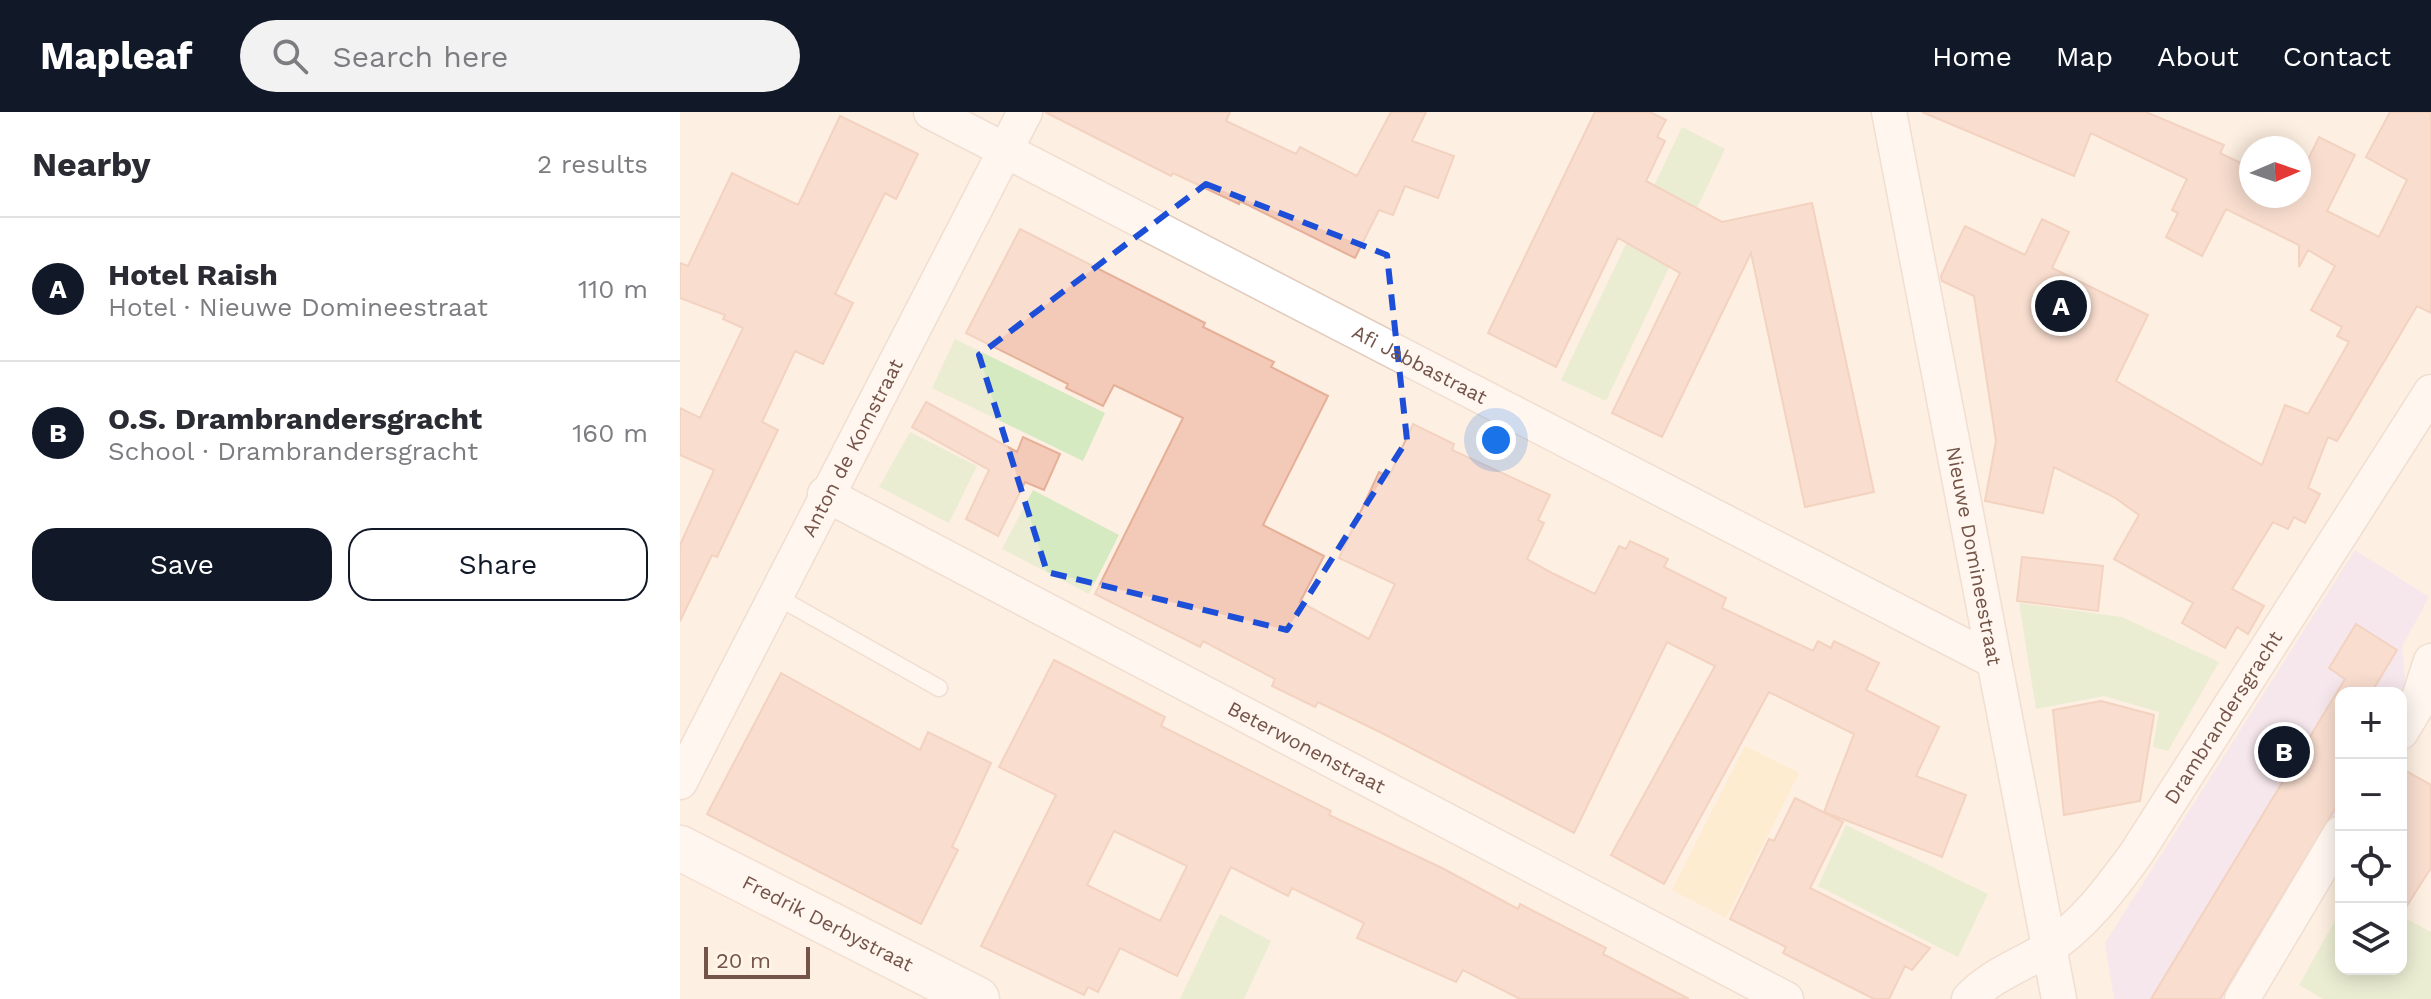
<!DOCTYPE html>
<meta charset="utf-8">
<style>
body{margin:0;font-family:"Work Sans",sans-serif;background:#f2f2f3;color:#2b2b33}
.controls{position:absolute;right:24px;bottom:24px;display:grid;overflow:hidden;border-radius:16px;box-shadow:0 4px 20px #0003}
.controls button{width:72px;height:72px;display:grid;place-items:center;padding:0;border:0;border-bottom:2px solid #e1e1e2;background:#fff;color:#2b2b33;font:40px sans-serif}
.compass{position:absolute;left:1559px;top:24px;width:72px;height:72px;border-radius:50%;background:#fff;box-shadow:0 4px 20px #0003;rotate:88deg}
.scale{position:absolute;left:24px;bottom:20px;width:106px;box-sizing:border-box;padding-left:8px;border:4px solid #745348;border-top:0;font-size:22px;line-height:28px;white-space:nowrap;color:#745348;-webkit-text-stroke:6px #fff4e8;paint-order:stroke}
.you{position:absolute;left:816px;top:328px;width:28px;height:28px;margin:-20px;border:6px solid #fff;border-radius:50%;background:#1a73e8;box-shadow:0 0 0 12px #1a73e833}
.badge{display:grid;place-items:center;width:52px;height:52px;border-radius:50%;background:#111827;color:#fff;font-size:26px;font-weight:700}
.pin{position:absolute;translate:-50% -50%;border:4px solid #fff;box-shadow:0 2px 8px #0006}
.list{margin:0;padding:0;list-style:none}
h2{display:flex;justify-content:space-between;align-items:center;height:104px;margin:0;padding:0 32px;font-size:34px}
h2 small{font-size:26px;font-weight:400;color:#7c7c81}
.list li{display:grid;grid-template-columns:52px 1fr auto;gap:24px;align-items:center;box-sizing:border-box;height:144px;padding:0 32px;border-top:2px solid #e1e1e2}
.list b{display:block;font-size:30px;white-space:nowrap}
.list p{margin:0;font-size:26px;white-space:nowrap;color:#7c7c81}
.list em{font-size:26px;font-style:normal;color:#7c7c81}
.actions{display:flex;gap:16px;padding:24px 32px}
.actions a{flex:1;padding:18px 0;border:2px solid #111827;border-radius:24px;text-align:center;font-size:28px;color:#111827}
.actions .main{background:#111827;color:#fff}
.icon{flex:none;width:44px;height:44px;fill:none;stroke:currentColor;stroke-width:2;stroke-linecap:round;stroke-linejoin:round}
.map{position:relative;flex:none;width:1751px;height:887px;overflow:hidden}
header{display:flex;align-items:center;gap:48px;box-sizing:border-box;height:112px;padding:0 40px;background:#111827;color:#fff}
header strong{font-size:38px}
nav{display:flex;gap:44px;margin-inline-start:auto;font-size:28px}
.search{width:560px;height:72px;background:#f2f2f3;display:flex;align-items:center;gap:20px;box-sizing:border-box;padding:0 28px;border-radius:44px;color:#7c7c81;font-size:30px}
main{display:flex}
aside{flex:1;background:#fff}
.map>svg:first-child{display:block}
.education{fill:#eddef9}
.green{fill:#d5eac0}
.sand{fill:#fde8bb}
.building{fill:#f3cab8;stroke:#e6af98;stroke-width:2;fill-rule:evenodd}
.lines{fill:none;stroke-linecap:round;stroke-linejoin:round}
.lane-casing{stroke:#e1cbbd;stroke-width:19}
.street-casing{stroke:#e1cbbd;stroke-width:37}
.secondary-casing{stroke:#e8cdbd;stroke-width:47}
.lane{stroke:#fff;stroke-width:16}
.street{stroke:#fff;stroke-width:34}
.secondary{stroke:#fff;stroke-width:44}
.marked{fill:none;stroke:#1d4ed8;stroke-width:6;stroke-dasharray:16 10;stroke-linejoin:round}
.labels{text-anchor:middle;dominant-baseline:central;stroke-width:8;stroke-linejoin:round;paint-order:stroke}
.street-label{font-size:20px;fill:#745348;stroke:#fff4e8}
</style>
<header>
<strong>Mapleaf</strong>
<div class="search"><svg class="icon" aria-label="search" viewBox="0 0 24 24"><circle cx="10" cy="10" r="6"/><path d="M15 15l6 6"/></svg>Search here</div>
<nav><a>Home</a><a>Map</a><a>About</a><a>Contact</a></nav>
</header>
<main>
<aside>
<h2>Nearby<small>2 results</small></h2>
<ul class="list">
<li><span class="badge">A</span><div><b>Hotel Raish</b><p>Hotel · Nieuwe Domineestraat</p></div><em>110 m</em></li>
<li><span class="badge">B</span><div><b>O.S. Drambrandersgracht</b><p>School · Drambrandersgracht</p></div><em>160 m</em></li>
</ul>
<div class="actions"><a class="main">Save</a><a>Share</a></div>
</aside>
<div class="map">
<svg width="1751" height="887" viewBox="0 0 1751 887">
<rect width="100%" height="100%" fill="#fdefe1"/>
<path class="education" d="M1675,438L1749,485L1722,535L1726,576L1721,584L1661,581V697L1548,887H1434L1425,831Z"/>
<path class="green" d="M1002,15L1045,37L926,289L881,268Z
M275,227L425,301L403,349L252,276Z
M230,320L297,354L269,411L199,375Z
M353,378L439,423L409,482L322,437Z
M1339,491L1442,505L1539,550L1488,639L1473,635L1479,600L1424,584L1356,597Z
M1166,713L1308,782L1278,845L1138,774Z
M1661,798V857H1721V804L1751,820V887H1643L1619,873Z
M540,802L591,829L564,887H500Z"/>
<path class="sand" d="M1065,634L1119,661L1046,806L992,778Z"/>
<path class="building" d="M365,0H550L546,9L616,42L620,35L677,64L711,0H746L732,29L774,44L758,86L725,74L713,103L699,98L675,146L560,89L559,92L493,61L491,64Z
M915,0H970L986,8L977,25L985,29L966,69L1042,110L1132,91L1194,380L1125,395L1071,141L982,325L932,301L1000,161L938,126L876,255L808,221Z
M1242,0H1466L1544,33L1540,41L1571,56V84H1619V66L1639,25L1675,43L1647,99L1699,125L1727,68L1686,45L1710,0H1751V201L1737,194L1657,329L1648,325L1628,376L1640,382L1625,411L1614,405L1608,417L1593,410L1552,477L1584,494L1568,522L1557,515L1545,536L1502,511L1513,491L1434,447L1459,403L1434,385L1374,355L1363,401L1305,389L1316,329L1294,184L1262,169L1261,164L1285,114L1345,143L1362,107L1389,120L1372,156L1468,203L1436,269L1582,353L1605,293L1628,302L1669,230L1657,224L1662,215L1631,198L1655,154L1628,138L1619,155V133L1546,97L1522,144L1486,125L1498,101L1492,98L1507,67L1411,21L1394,64Z
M160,4L238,42L216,87L205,81L155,182L173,191L143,252L115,239L82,310L98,318L37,445L32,443L0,509V433L34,358L0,343V296L20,306L63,216L43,207L45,203L0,186V151L8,154L52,61L118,93Z
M340,117L525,211L523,215L594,250L591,255L648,284L583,413L644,444L620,490L689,527L715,472L659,446L699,360L709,365L733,312L774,332L772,338L870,383L858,408L864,411L847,447L874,462L915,482L939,434L946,437L950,429L988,447L984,455L1046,486L1042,496L1133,539L1138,529L1151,536L1154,529L1199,551L1186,578L1259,615L1236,664L1286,683L1262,745L1144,700L1174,622L1089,580L984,772L931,743L1035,554L987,530L894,721L704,622L638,590L635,595L592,574L595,567L523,529L520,535L415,482L503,306L434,273L423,294L386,276L388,272L286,221Z
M246,290L337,340L343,325L380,342L364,378L345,370L318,424L286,407L309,358L232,315Z
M1342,445L1423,454L1418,499L1337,489Z
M1676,512L1717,538L1691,581H1661V687L1540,887H1471L1665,567L1649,556Z
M374,548L485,605L481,614L651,699L649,703L762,756L838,797L840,792L926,836L923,842L1009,887H840L783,858L776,870L677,826L684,811L612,776L608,784L551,755L497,864L440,836L418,880L408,875L404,883L301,834L376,683L319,655ZM434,719L507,754L480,809L407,773Z
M101,561L240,638L248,620L311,651L272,735L278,738L241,812L27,702Z
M1421,589L1474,603L1460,689L1384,703L1373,598Z
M1721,656L1751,673V756L1721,803Z
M1115,686L1163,710L1130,776L1250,836L1232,858L1225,854L1209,887H1194L1103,841L1106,835L1050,807L1089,727L1094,729Z"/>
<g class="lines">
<defs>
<path id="lane" d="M94,483L259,576"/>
<g id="street">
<path id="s1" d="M251,0L1314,549"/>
<path id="s2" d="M1209,0L1379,887"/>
<path id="s3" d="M145,382L1106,887"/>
<path d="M1721,620L1736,595L1751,549"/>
<path id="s4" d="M0,670L345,0"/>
<path id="s5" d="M1289,887C1311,863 1340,854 1367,837C1404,813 1431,776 1456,742L1751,280"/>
<path d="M1562,887L1661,721"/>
</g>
<g id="secondary">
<path id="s6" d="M0,736L297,887"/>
</g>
</defs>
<use href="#lane" class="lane-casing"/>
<use href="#street" class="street-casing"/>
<use href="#secondary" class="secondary-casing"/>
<use href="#lane" class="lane"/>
<use href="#street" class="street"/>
<use href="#secondary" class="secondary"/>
</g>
<path d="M0 0H1751V887H0ZM526,72L707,143L727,328L607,518L367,460L299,243Z" fill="#fdefe1" fill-opacity=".55" fill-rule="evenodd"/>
<path class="marked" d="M526,72L707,143L727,328L607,518L367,460L299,243Z"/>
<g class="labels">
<g class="street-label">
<text stroke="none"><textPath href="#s1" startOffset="550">Afi Jabbastraat</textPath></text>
<text stroke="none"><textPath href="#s4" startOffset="376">Anton de Komstraat</textPath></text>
<text stroke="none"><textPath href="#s2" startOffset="452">Nieuwe Domineestraat</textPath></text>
<text stroke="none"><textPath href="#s5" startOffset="386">Drambrandersgracht</textPath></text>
<text stroke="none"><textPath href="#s3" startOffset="544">Beterwonenstraat</textPath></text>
<text stroke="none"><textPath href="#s6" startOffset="166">Fredrik Derbystraat</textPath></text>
</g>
</g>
</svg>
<div class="controls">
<button>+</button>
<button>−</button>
<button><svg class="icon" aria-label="locate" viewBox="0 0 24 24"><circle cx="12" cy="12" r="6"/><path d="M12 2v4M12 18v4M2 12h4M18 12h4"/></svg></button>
<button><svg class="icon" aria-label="layers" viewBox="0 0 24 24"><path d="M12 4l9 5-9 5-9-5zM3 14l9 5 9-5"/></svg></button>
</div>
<svg class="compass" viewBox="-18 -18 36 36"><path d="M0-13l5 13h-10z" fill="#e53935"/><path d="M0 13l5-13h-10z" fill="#7c7c81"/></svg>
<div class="scale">20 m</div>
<div class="you"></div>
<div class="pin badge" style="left:1381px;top:194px">A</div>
<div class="pin badge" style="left:1604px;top:640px">B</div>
</div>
</main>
